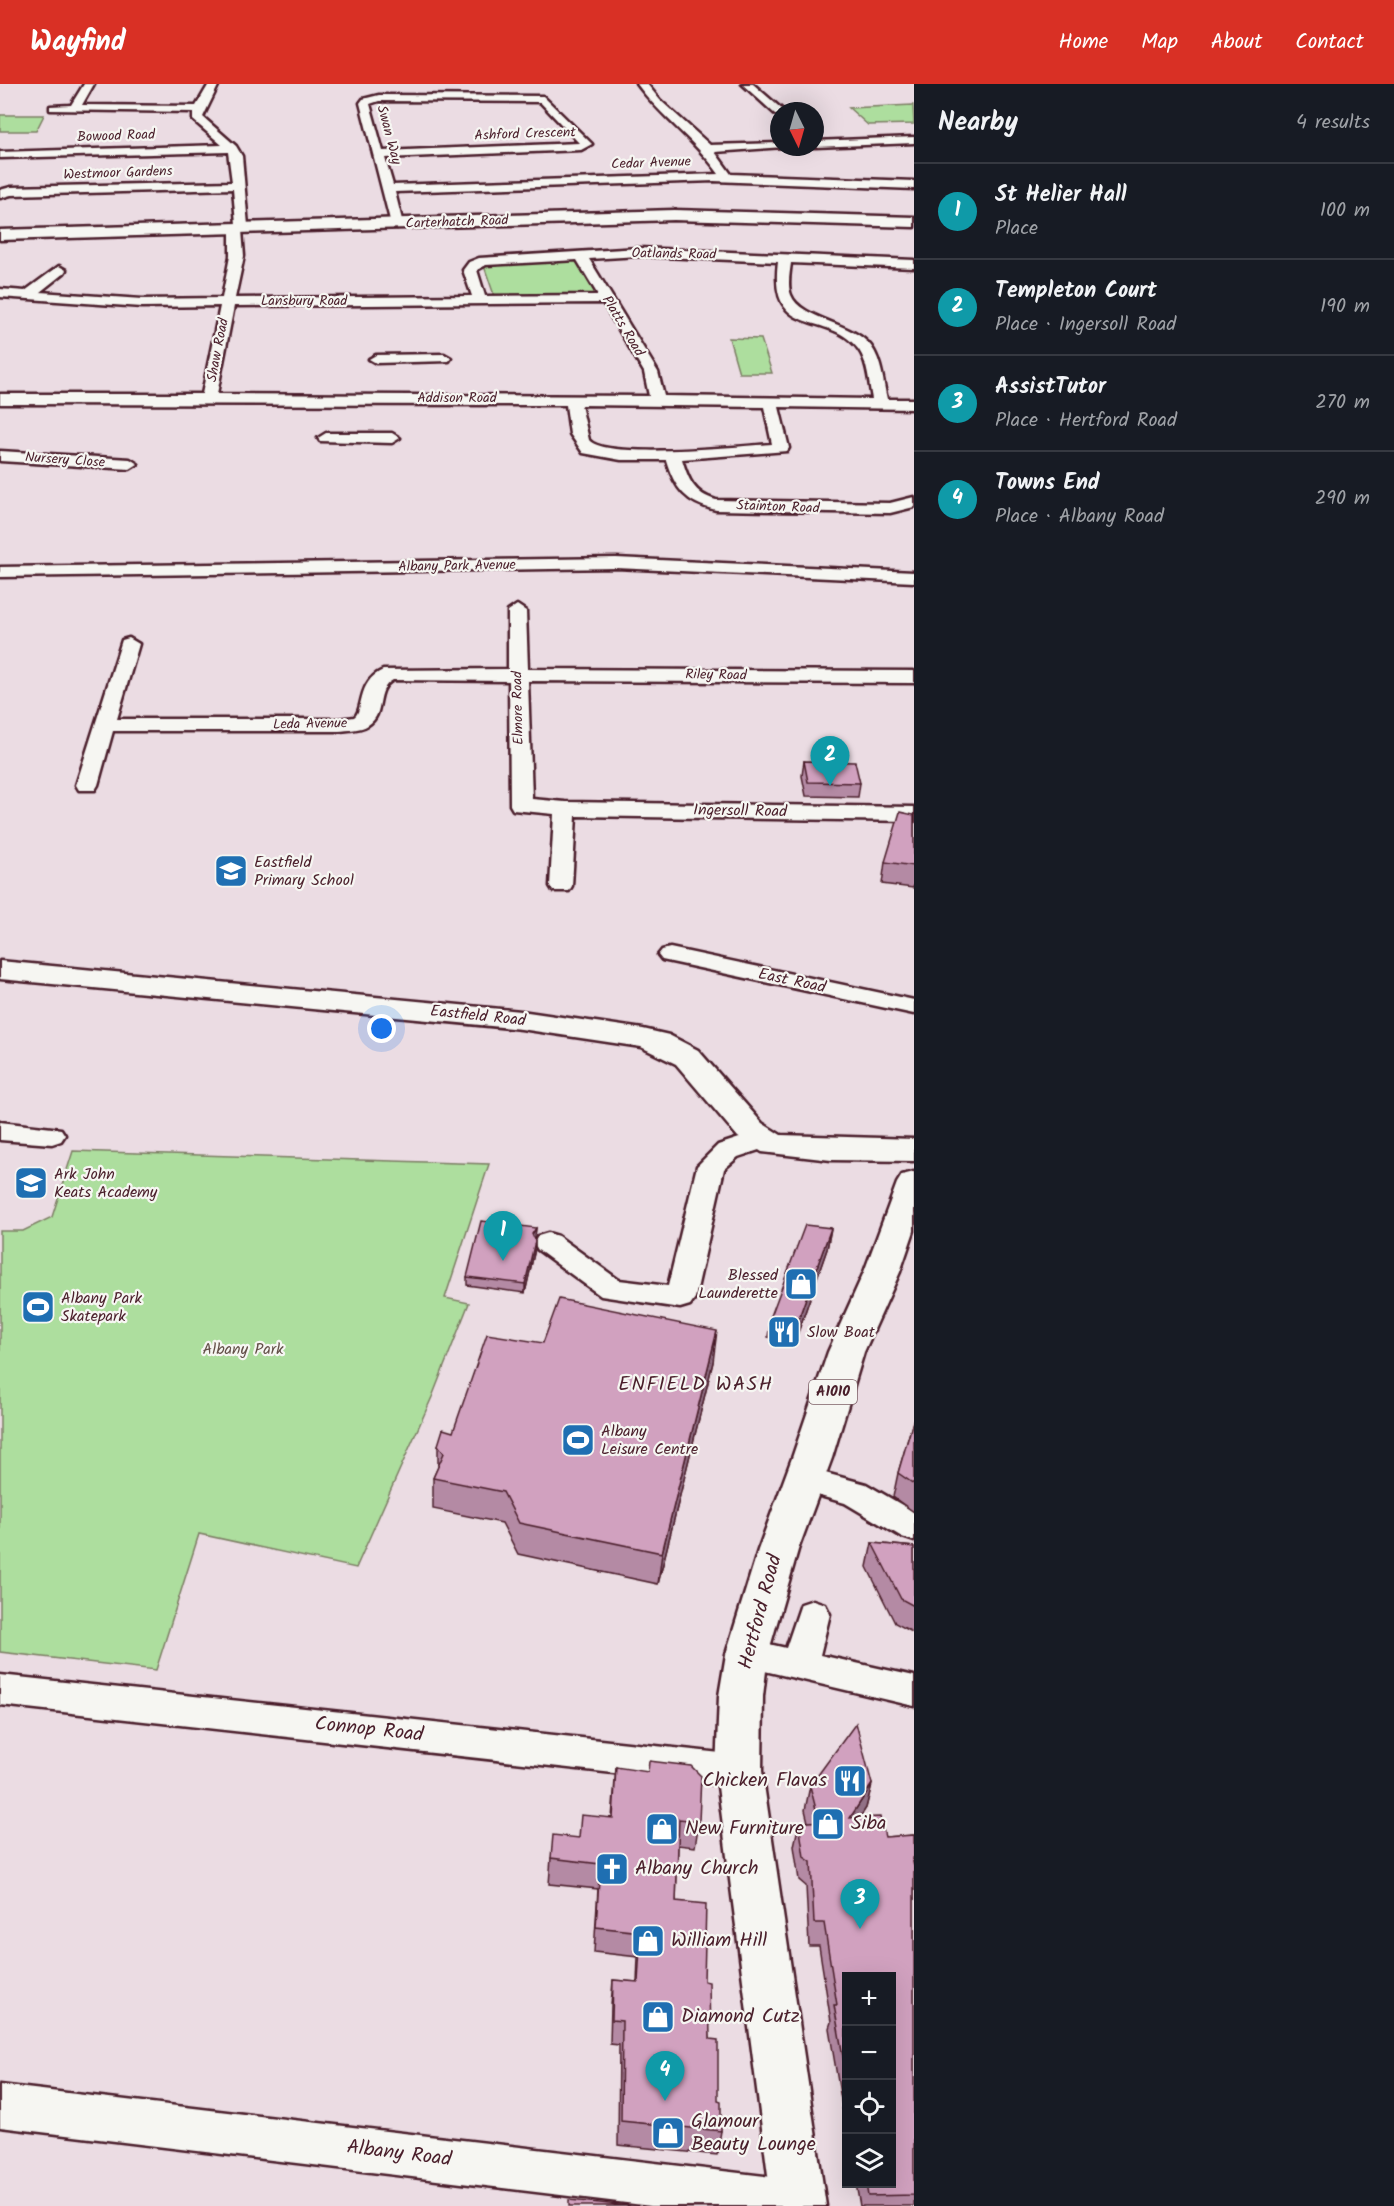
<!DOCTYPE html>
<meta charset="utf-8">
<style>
body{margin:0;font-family:Kalam,sans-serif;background:#242831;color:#f1f3f6}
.controls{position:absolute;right:18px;bottom:18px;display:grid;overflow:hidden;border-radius:0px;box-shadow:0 6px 24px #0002}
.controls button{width:54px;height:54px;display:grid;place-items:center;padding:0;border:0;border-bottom:2px solid #363941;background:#171b24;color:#f1f3f6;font:30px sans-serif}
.compass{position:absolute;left:770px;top:18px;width:54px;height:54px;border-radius:50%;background:#171b24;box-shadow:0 6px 24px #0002;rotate:175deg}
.you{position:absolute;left:382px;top:945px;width:21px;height:21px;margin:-15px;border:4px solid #fff;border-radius:50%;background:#1a73e8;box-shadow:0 0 0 9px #1a73e833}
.badge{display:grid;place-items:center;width:39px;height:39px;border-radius:50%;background:#d93025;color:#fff;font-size:20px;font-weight:700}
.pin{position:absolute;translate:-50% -50px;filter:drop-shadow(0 2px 3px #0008)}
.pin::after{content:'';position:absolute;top:32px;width:21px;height:18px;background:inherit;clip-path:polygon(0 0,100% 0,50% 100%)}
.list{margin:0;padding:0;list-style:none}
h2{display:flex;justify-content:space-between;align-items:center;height:78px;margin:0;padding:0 24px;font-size:26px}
h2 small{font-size:20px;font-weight:400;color:#9ea1a6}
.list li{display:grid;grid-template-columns:39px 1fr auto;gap:18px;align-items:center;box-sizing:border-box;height:96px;padding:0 24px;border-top:2px solid #363941}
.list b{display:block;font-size:22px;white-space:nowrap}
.list p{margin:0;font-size:20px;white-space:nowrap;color:#9ea1a6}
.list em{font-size:20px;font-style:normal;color:#9ea1a6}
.icon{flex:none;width:33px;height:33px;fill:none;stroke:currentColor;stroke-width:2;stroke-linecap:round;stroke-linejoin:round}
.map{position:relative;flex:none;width:914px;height:2122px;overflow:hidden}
header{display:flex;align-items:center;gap:36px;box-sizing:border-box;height:84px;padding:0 30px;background:#d93025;color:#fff}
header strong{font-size:28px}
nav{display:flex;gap:33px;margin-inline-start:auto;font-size:21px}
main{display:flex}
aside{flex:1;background:#171b24}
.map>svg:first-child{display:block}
.green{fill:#adde9e;stroke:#7c7e64;stroke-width:1.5}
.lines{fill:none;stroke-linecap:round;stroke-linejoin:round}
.street-casing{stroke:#4a1f2b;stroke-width:5}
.secondary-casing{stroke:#4a1f2b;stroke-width:5}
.primary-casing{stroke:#4a1f2b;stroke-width:5}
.street{fill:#f6f6f2;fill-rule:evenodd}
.secondary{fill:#f6f6f2;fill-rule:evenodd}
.primary{fill:#f6f6f2;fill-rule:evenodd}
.wall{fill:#b48aa4;stroke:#4a1f2b;stroke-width:1.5}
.shaded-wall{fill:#927186;stroke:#4a1f2b;stroke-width:1.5}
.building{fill:#d1a1bf;stroke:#4a1f2b;stroke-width:1.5}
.labels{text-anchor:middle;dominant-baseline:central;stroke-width:4.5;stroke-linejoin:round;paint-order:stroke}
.far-street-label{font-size:14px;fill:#4a1f2b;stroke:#f6f6f2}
.shield{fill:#f6f6f2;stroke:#7e6067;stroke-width:1.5}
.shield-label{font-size:15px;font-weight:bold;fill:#4a1f2b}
.street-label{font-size:16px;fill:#4a1f2b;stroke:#f6f6f2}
.poi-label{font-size:16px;fill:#4a1f2b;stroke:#f6f6f2;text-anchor:start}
.park-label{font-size:16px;fill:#634f48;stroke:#f6f6f2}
.quarter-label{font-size:20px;letter-spacing:1.5px;fill:#4a1f2b;stroke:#f6f6f2}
.near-street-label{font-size:20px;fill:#4a1f2b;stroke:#f6f6f2}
.near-poi-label{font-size:20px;fill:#4a1f2b;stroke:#f6f6f2;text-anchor:start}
</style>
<header>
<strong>Wayfind</strong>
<nav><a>Home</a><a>Map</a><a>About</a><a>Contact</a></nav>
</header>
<main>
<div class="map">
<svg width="914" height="2122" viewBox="0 0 914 2122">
<rect width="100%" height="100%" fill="#ebdce3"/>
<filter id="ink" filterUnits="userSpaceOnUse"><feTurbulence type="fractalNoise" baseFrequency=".0167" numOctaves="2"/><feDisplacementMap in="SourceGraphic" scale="12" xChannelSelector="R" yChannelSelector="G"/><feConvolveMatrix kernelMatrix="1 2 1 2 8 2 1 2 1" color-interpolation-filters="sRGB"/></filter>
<g filter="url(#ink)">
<path class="green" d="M913,21L914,40L868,41L849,24Z
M0,31H44L36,47H0Z
M578,174L599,209L591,212L494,211L484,182L491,179Z
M729,254L761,255L772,289H739Z
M73,1067L489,1080L445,1214L469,1219L432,1313L356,1484L199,1450L156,1586L0,1568V1147H23L52,1133Z"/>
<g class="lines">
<defs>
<path id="street" d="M84,0H94L82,21L196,22L209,0H219L203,33L236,62L242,72L248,142L242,146L244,172L235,214L472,212L463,186L469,178L479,174L639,164L914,176V184L791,179C790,188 787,201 791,211C800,235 854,239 871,262C882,277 883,298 887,315H914V325L779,323L789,364L787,367L682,375C688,395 694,410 716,416L890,419L914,413V423L890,429L716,426C686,419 675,405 666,376H621L583,369L570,350L566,321L0,320V310H202L220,222L142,223L0,213V205L25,207L59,182L66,186L64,189L40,208L142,215L222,214L230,172V144L236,140L233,105L11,111L0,114V106L11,103L232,98L228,68L0,74V68L222,61L193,36V28L50,26V22L71,21ZM639,172L778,178C768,257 830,225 859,266C868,279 869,300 872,315L664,312L658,288L589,175ZM577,176L598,211L485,212L477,186L486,181ZM603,219L644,288L649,312L217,310L234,222ZM581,321L764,323L772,360C742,362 605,376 589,356Z
M637,0H647L660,16L710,61L779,59V63H784L715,68L731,90L914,97V105L714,97L395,108L403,140L397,144L391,140L360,19L363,15L379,11L543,12L592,60L581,66L385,74L393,101L719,90C695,56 661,33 637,0ZM379,17L540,18L579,59L383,67L370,20Z
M742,0H753L784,27H779V31L775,30Z
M914,53V59L815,63H813L815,57Z
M444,270L451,274L449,277L376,279L369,275L376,271Z
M326,349H392L400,354L392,359L320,357L318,354Z
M0,367L130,375L138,380L130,385L0,377Z
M616,474L914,488V498L616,484L0,493V483Z
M517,521L526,527L528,585L914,587V599L528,597L532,715L565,718L914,723V737L576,732L572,802L569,807H553L550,802L554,730L513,726L510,721L509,597L393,596C374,606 386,630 368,641C361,646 348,646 339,647H113L98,701L95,706H79L76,701L122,556L129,554L139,560L117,635H339C343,634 350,634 354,633C364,628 356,598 383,586L508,585V527Z
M670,864L914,916V930L662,876L658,871L662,866Z
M0,1038L61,1045L65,1051L61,1057L52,1060L0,1056Z
M764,1046L774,1049L777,1055L774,1061L738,1073L724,1085L695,1214L690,1221L680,1224L601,1212L538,1166L534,1159L538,1152L548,1149L558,1152L619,1196L668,1202L697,1082L718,1061Z
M803,1383L866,1400L914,1428V1457L902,1453L845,1419L792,1404L787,1395L792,1386Z
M813,1516L825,1520L830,1530L820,1571L914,1592V1622L735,1580L730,1570L735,1560L747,1555L786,1564L801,1520Z
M0,1591L739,1671L752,1676L757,1687L752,1698L739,1703L0,1621Z
M0,2001L798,2096L813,2103L820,2118L818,2122H651L0,2043Z"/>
<path id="secondary" d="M674,126L914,133V143L674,136L0,156V146Z
M0,877L521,927L643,945L669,951L698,966L762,1039L781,1051L914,1055V1077L831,1076L762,1068L738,1053L676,980L641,963L521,945L0,895Z"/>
<path id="primary" d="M914,1088V1147L900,1188L864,1268L832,1374L798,1466L768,1570L763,1612L762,1687L826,2122H772L716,1687L719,1612L726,1570L758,1466L792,1374L828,1268L864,1188L897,1099L902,1091Z"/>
</defs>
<use href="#street" class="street-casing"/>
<use href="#secondary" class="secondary-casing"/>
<use href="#primary" class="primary-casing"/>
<use href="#street" class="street"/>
<use href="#secondary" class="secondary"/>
<use href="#primary" class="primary"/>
</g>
<path class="wall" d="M804,677L860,699L858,713L806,712L802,692Z
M914,731V801L913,804L882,800L885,778Z
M536,1144L535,1152L534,1154L535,1165L525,1209L467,1201V1193Z
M831,1144L827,1165L794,1260L768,1253L771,1232Z
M543,1259L713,1278L658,1500L518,1470L502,1439L433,1425V1394L438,1383V1361L453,1348Z
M914,1334V1428L893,1413L898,1389Z
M872,1459L914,1463V1549L895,1539L867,1483Z
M616,1683L699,1737L695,1763L678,1761L676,1817L704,1897L710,1955L721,2047L717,2071L618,2061L619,1961L610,1960L611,1921L613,1896L637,1898L638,1873L594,1868L598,1805L549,1800L551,1774L579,1754L612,1734Z
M872,1700L866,1724L860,1733L885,1753L914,1751V2122H860L856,2100H891L846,1893V2046L829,1944L831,1938L819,1862H809L806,1802L799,1796L794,1762L799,1739L808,1738L805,1726L810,1702Z"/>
<path class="shaded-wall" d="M536,1144L535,1152L532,1158V1150Z
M831,1144L827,1165L794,1260L797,1239Z
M535,1157V1165L525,1209V1200Z
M717,1247L713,1278L658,1500L662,1469Z
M872,1700L866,1724L845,1757L850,1734Z"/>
<path class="building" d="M804,677L855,678L860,699L808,698Z
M900,728L914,731V782L885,778Z
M481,1137L536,1144L532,1150L535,1157L525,1200L467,1193Z
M805,1141L831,1144L797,1239L771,1232Z
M559,1215L717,1247L662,1469L519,1439L503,1408L433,1394L444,1369L438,1361L443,1345L453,1348L487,1250L543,1259Z
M914,1334V1400L898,1389Z
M872,1459L914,1463V1522L901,1515Z
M856,1639L872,1700L850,1734L880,1733L885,1753L914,1751V1774H912L914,1783V2111L868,2112L866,2100H891V1893H846V1990L834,1921H837L824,1839H814L811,1778L804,1773L799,1739L819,1737L810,1702Z
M649,1677L691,1682L701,1692L699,1737L679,1735L676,1817L706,1820L704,1897L709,1898L710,1955L718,1956V2017L721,2018V2047L621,2037L622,1937L612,1936L613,1896L638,1898L641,1848L596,1843L600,1780L551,1774L553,1751L579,1754L581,1731L613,1734L616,1683L648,1688Z
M569,2116L630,2122H569Z"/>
</g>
<defs>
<symbol id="school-square" viewBox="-11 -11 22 22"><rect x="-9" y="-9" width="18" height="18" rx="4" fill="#1f6fb2" stroke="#f6f6f2"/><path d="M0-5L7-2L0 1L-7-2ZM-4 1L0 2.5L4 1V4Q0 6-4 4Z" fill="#fff"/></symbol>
<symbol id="shop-square" viewBox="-11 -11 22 22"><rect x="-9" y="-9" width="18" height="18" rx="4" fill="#1f6fb2" stroke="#f6f6f2"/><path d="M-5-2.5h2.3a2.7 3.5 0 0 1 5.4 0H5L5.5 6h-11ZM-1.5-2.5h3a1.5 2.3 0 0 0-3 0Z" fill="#fff"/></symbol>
<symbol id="stadium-square" viewBox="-11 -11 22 22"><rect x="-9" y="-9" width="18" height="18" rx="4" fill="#1f6fb2" stroke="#f6f6f2"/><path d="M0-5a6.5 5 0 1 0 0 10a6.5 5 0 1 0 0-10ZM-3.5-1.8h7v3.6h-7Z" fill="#fff"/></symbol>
<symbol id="restaurant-square" viewBox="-11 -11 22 22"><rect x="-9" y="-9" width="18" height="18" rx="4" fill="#1f6fb2" stroke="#f6f6f2"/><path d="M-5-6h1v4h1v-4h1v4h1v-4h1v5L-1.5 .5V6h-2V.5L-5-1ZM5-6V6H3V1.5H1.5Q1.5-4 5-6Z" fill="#fff"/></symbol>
<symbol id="church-square" viewBox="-11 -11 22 22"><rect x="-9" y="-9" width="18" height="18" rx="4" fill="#1f6fb2" stroke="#f6f6f2"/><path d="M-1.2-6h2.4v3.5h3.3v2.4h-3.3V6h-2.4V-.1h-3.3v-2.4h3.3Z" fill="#fff"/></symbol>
</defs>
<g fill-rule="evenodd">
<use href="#school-square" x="212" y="768" width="38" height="38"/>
<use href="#school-square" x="12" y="1080" width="38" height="38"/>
<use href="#shop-square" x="782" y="1181" width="38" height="38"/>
<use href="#stadium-square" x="19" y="1204" width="38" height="38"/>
<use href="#restaurant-square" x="765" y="1229" width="38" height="38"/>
<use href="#stadium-square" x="559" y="1337" width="38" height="38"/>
<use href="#restaurant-square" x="831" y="1678" width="38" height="38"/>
<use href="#shop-square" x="809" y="1721" width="38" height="38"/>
<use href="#shop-square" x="643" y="1726" width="38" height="38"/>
<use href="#church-square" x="593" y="1766" width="38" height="38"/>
<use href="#shop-square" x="629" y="1838" width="38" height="38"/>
<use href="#shop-square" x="639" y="1914" width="38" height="38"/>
<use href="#shop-square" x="649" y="2030" width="38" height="38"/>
</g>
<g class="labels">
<g class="far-street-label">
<text transform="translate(525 50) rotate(-2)">Ashford Crescent</text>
<text transform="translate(389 51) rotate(75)">Swan Way</text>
<text transform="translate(116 52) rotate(-2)">Bowood Road</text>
<text transform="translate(651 79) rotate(-2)">Cedar Avenue</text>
<text transform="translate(118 89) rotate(-2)">Westmoor Gardens</text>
<text transform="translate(457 138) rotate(-2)">Carterhatch Road</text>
<text transform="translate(674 170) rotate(1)">Oatlands Road</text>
<text x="304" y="217">Lansbury Road</text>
<text transform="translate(623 242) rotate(59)">Platts Road</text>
<text transform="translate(218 266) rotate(-79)">Shaw Road</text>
<text x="457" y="314">Addison Road</text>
<text transform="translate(65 376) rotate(4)">Nursery Close</text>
<text transform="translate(778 423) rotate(2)">Stainton Road</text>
<text transform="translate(457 482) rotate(-1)">Albany Park Avenue</text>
<text transform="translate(716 591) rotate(1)">Riley Road</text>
<text transform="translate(518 624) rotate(-91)">Elmore Road</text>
<text transform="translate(310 640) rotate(-1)">Leda Avenue</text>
</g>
<rect class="shield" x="809" y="1296" width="48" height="24" rx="4.5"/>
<g class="shield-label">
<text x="833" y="1308">A1010</text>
</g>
<g class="street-label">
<text transform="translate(740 727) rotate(1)">Ingersoll Road</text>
<text transform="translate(792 897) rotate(12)">East Road</text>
<text transform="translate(478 932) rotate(6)">Eastfield Road</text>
</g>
<g class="poi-label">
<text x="254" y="778">Eastfield<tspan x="254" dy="18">Primary School</tspan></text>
<text x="54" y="1090">Ark John<tspan x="54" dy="18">Keats Academy</tspan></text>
<text x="778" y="1191" text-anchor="end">Blessed<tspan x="778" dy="18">Launderette</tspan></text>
<text x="61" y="1214">Albany Park<tspan x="61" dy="18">Skatepark</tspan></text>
<text x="807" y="1248">Slow Boat</text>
<text x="601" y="1347">Albany<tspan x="601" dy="18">Leisure Centre</tspan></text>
</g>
<g class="park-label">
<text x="243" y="1265">Albany Park</text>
</g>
<g class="quarter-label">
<text x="696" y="1301">ENFIELD WASH</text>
</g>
<g class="near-street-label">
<text transform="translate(761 1528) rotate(-75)">Hertford Road</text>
<text transform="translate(369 1646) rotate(6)">Connop Road</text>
<text transform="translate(399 2070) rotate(7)">Albany Road</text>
</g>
<g class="near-poi-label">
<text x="827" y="1697" text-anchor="end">Chicken Flavas</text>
<text x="851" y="1740">Siba</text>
<text x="685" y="1745">New Furniture</text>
<text x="635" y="1785">Albany Church</text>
<text x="671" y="1857">William Hill</text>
<text x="681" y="1933">Diamond Cutz</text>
<text x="691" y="2038">Glamour<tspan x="691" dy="23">Beauty Lounge</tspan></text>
</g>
</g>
</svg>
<div class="controls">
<button>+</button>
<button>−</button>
<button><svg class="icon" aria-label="locate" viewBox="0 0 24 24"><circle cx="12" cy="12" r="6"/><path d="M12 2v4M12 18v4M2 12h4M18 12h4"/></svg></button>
<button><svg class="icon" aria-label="layers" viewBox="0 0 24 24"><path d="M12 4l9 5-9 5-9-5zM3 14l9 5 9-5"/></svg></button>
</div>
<svg class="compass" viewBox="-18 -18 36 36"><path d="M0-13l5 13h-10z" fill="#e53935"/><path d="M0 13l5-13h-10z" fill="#9ea1a6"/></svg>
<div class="you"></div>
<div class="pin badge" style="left:503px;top:1177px;background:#0f9aa8">1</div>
<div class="pin badge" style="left:830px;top:702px;background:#0f9aa8">2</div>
<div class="pin badge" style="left:860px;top:1845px;background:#0f9aa8">3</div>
<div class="pin badge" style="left:665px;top:2017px;background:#0f9aa8">4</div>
</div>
<aside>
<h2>Nearby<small>4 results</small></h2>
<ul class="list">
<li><span class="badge" style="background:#0f9aa8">1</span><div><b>St Helier Hall</b><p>Place</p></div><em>100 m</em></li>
<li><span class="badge" style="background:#0f9aa8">2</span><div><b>Templeton Court</b><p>Place · Ingersoll Road</p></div><em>190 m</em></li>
<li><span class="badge" style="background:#0f9aa8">3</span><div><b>AssistTutor</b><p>Place · Hertford Road</p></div><em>270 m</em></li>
<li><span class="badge" style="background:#0f9aa8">4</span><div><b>Towns End</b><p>Place · Albany Road</p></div><em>290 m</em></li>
</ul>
</aside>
</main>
